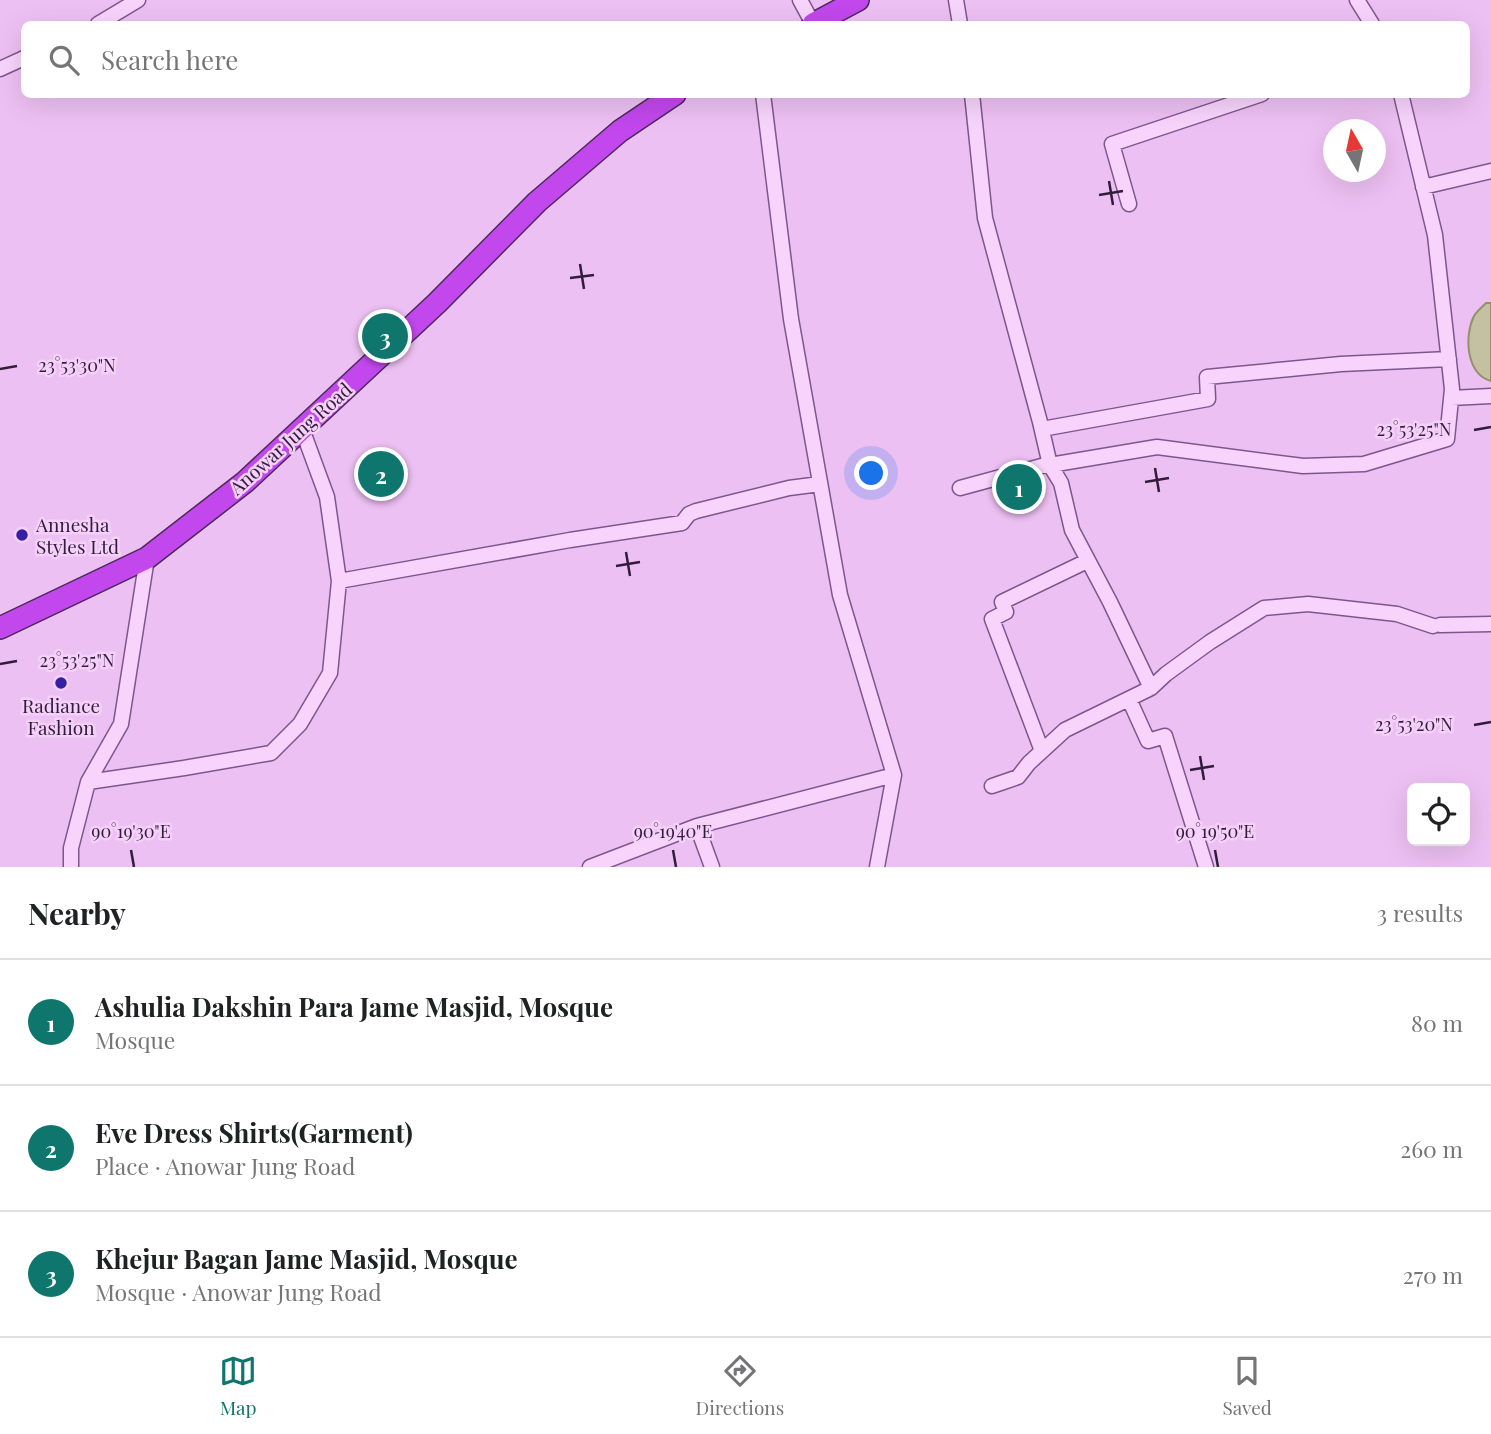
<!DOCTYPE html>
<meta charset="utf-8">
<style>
body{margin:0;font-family:"Playfair Display",serif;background:#f2f2f2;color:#202124}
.controls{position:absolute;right:21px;bottom:21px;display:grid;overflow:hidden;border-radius:10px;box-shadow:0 7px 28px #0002}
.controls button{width:63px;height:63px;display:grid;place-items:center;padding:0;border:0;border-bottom:2px solid #e0e0e0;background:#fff;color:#202124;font:35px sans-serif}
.compass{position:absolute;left:1323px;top:119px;width:63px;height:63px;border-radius:50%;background:#fff;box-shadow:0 7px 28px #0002;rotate:351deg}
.you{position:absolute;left:872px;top:474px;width:24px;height:24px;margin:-18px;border:5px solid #fff;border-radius:50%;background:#1a73e8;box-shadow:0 0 0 10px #1a73e833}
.badge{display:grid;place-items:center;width:46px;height:46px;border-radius:50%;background:#0f766e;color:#fff;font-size:23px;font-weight:700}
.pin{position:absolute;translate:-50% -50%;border:4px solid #fff;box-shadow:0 2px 7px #0006}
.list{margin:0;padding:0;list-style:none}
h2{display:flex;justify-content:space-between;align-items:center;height:91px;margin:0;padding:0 28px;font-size:30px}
h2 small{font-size:23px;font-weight:400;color:#757577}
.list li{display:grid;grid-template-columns:46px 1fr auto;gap:21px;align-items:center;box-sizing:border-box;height:126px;padding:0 28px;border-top:2px solid #e0e0e0}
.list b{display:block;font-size:26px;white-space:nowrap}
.list p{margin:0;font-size:23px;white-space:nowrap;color:#757577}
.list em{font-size:23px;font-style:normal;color:#757577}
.icon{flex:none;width:38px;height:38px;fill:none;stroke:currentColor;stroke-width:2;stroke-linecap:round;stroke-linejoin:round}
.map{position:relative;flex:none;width:1491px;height:867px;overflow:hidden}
.search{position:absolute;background:#fff;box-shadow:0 7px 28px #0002;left:21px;right:21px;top:21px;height:77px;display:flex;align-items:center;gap:18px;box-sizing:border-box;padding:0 24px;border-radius:10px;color:#757577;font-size:26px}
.sheet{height:469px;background:#fff}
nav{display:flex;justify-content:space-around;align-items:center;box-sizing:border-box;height:98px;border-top:2px solid #e0e0e0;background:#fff;font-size:19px;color:#757577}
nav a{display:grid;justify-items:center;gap:4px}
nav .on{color:#0f766e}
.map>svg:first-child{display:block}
.water{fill:#c4c1a3;stroke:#939169;stroke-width:2}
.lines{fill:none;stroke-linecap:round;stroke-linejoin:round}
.minor-casing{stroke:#7e568e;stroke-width:17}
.highway-casing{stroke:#4a2a5b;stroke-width:24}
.minor{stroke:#f8d4fc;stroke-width:14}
.highway{stroke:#c247ec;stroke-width:21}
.ticks{fill:none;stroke:#311c3c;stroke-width:2.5}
.poi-dot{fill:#371fa4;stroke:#f5d0f9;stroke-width:2.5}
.labels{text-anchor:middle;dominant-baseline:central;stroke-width:5;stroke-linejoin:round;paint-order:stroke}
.street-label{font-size:19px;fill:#311c3c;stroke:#f5d0f9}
.poi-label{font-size:19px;fill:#311c3c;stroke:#f5d0f9;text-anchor:start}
.ticks-label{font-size:18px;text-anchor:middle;fill:#311c3c;stroke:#f5d0f9;stroke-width:5;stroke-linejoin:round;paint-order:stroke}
</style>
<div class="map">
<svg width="1491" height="867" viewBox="0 0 1491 867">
<rect width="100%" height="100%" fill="#edc0f3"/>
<path class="water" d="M1486,303H1491V381C1466,374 1464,336 1474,316C1477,311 1482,307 1486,303Z"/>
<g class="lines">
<defs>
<path id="minor" d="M800,0L813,24
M956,0L960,24
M1357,0L1372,24
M98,24L138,0
M0,69L24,58
M763,94L791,319L840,595L894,775L877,867
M972,94L985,218L1040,422L1050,465L1061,483L1072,530L1110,602L1151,688L1065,730L1029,763L1018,777L992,786
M1423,187L1491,171
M1129,204L1112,144L1262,94
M1451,398L1491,396
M1042,429L1208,399L1207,377L1341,364L1449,359
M1050,465L1157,447L1303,466L1364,464L1447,439L1452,389L1435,235L1401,94
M960,488L1049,464
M339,581L570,540L682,523L689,514L696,511L789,488L820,484
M1440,625L1491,624
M1151,688L1166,674L1210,642L1264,608L1308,604L1397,614L1433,626
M1129,699L1148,741L1165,736L1206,867
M1042,751L992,619L1006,612L1002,602L1087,561
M88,782L184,768L271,753L300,724L330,673L339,581L327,497L302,429
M697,826L712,867
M71,867V848L88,782L121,724L147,558
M590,867L697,826L894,775"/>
<path id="highway" d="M813,24L858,0
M0,628L147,558L245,482L437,303L537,202L620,131L675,94"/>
</defs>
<use href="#minor" class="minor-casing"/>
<use href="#highway" class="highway-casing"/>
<use href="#minor" class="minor"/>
<use href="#highway" class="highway"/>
</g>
<path class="ticks" d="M1109,181L1113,205M1099,195L1123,191M580,264L584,289M570,278L594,275M0,369L17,366M1474,430L1491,427M1155,468L1159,492M1145,482L1169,478M626,552L630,576M616,566L640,562M0,664L17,661M1474,725L1491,722M1200,756L1204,780M1190,770L1214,766M131,850L134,867M673,850L676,867M1215,850L1218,867"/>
<g class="poi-dot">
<circle cx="22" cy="535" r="7"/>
<circle cx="61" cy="683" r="7"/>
</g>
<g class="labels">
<g class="street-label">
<text transform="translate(290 438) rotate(-42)">Anowar Jung Road</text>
</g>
<g class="poi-label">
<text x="36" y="524">Annesha<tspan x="36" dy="22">Styles Ltd</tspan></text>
<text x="61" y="705" text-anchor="middle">Radiance<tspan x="61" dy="22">Fashion</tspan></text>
</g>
</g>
<g class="ticks-label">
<text x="77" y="372">23°53'30"N</text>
<text x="1414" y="436">23°53'25"N</text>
<text x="77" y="667">23°53'25"N</text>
<text x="1414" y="731">23°53'20"N</text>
<text x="131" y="838">90°19'30"E</text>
<text x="673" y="838">90°19'40"E</text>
<text x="1215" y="838">90°19'50"E</text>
</g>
</svg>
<div class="controls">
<button><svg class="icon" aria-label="locate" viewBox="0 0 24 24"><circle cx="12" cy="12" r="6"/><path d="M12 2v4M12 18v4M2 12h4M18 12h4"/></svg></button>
</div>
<svg class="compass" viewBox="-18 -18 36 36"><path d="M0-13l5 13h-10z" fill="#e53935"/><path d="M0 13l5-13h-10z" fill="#757577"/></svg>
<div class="you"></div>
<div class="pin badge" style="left:1019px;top:487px">1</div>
<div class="pin badge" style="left:381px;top:474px">2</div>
<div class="pin badge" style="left:385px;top:336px">3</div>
<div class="search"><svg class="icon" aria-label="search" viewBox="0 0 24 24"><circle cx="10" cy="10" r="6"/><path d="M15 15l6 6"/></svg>Search here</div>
</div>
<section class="sheet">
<h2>Nearby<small>3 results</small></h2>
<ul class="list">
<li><span class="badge">1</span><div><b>Ashulia Dakshin Para Jame Masjid, Mosque</b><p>Mosque</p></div><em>80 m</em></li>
<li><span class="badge">2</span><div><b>Eve Dress Shirts(Garment)</b><p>Place · Anowar Jung Road</p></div><em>260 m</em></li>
<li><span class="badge">3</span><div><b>Khejur Bagan Jame Masjid, Mosque</b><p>Mosque · Anowar Jung Road</p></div><em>270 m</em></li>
</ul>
</section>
<nav>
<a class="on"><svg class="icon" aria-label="map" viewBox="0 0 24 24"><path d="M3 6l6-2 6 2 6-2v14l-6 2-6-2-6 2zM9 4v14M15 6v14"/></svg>Map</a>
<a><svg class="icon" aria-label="directions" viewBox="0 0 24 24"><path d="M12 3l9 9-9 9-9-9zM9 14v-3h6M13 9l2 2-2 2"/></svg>Directions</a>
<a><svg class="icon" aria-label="saved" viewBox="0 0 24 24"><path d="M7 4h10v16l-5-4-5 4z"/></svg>Saved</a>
</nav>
